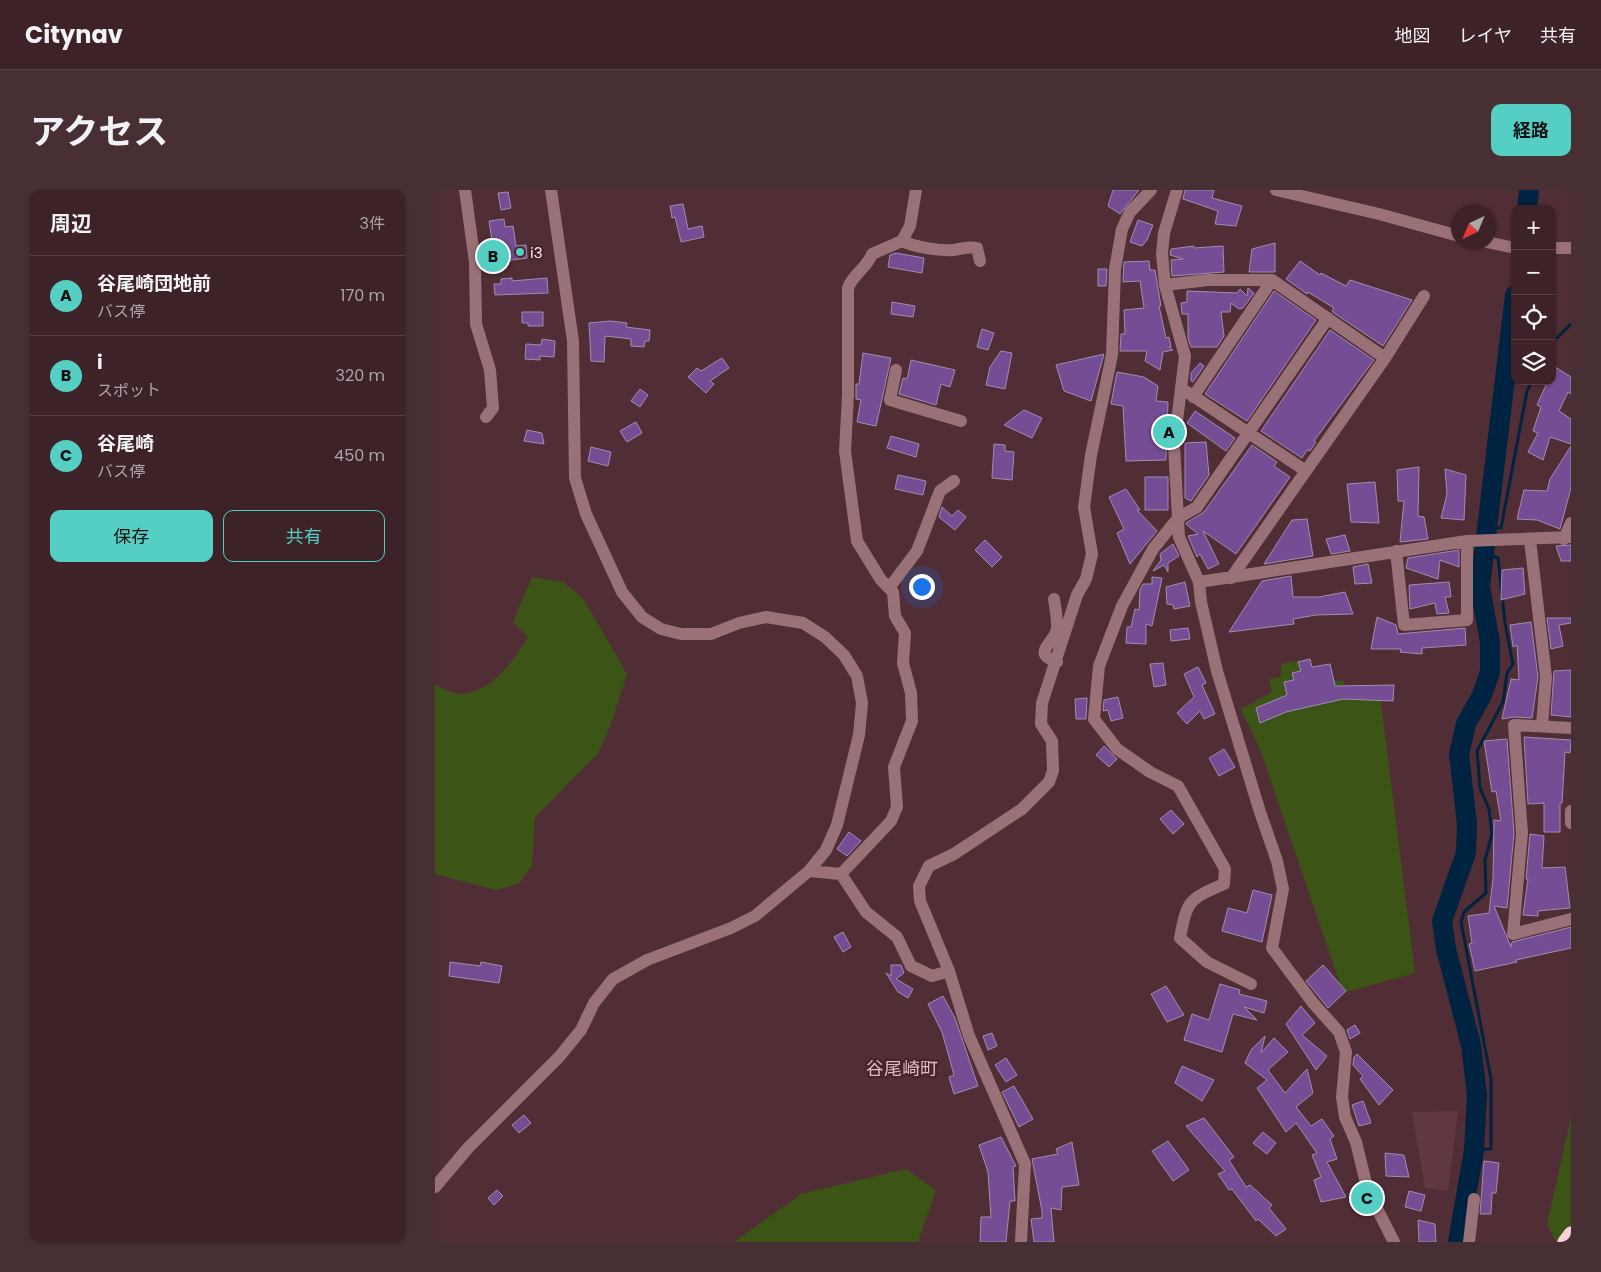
<!DOCTYPE html>
<html lang="ja">
<meta charset="utf-8">
<style>
body{margin:0;font-family:Poppins,"Noto Sans JP",sans-serif;background:#482f34;color:#f1f3f6}
.controls{position:absolute;right:15px;top:15px;display:grid;overflow:hidden;border-radius:10px;box-shadow:0 1px 4px #0004}
.controls button{width:45px;height:45px;display:grid;place-items:center;padding:0;border:0;border-bottom:1px solid #563f45;background:#3d2228;color:#f1f3f6;font:25px sans-serif}
.compass{position:absolute;left:1016px;top:15px;width:45px;height:45px;border-radius:50%;background:#3d2228;box-shadow:0 1px 4px #0004;rotate:224deg}
.you{position:absolute;left:486px;top:396px;width:18px;height:18px;margin:-12px;border:4px solid #fff;border-radius:50%;background:#1a73e8;box-shadow:0 0 0 8px #1a73e833}
.badge{display:grid;place-items:center;width:32px;height:32px;border-radius:50%;background:#55cec4;color:#111;font-size:16px;font-weight:700}
.pin{position:absolute;translate:-50% -50%;border:2px solid #fff;box-shadow:0 1px 5px #0006}
.list{margin:0;padding:0;list-style:none}
h2{display:flex;justify-content:space-between;align-items:center;height:65px;margin:0;padding:0 20px;font-size:21px}
h2 small{font-size:16px;font-weight:400;color:#ada4a8}
.list li{display:grid;grid-template-columns:32px 1fr auto;gap:15px;align-items:center;box-sizing:border-box;height:80px;padding:0 20px;border-top:1px solid #563f45}
.list b{display:block;font-size:19px;white-space:nowrap}
.list p{margin:0;font-size:16px;white-space:nowrap;color:#ada4a8}
.list em{font-size:16px;font-style:normal;color:#ada4a8}
.actions{display:flex;gap:10px;padding:15px 20px}
.actions a{flex:1;padding:11px 0;border:1px solid #55cec4;border-radius:10px;text-align:center;font-size:18px;color:#55cec4}
.actions .main{background:#55cec4;color:#111}
.icon{flex:none;width:28px;height:28px;fill:none;stroke:currentColor;stroke-width:2;stroke-linecap:round;stroke-linejoin:round}
.map{position:relative;flex:none;width:1136px;height:1052px;overflow:hidden;border-radius:10px}
header{display:flex;align-items:center;gap:30px;box-sizing:border-box;height:70px;padding:0 25px;background:#3d2228;border-bottom:1px solid #563f45}
header strong{font-size:24px}
nav{display:flex;gap:28px;margin-inline-start:auto;font-size:18px}
.intro{display:flex;align-items:center;justify-content:space-between;box-sizing:border-box;height:120px;padding:0 30px}
h1{margin:0;font-size:35px}
.button{padding:12px 22px;border-radius:10px;background:#55cec4;color:#111;font-size:18px;font-weight:700}
main{display:flex;gap:30px;padding:0 30px}
aside{flex:1;background:#3d2228;border-radius:10px;box-shadow:0 1px 4px #0004}
.map>svg:first-child{display:block}
.built{fill:#623840}
.green{fill:#3c5416}
.lines{fill:none;stroke-linecap:round;stroke-linejoin:round}
.stream{stroke:#002341;stroke-width:3}
.river{stroke:#002341;stroke-width:20}
.building{fill:#754d95;stroke:#9f8eaf}
.minor{stroke:#9b7178;stroke-width:12}
.highway{stroke:#f9d0d6;stroke-width:15}
.poi-dot{fill:#55cec4;stroke:#46242b;stroke-width:2}
.labels{text-anchor:middle;dominant-baseline:central;stroke-width:4.5;stroke-linejoin:round;paint-order:stroke}
.poi-label{font-size:15px;fill:#ffecef;stroke:#46242b;text-anchor:start}
.quarter-label{font-size:18px;fill:#e5b9bf;stroke:#46242b}
</style>
<header>
<strong>Citynav</strong>
<nav><a>地図</a><a>レイヤ</a><a>共有</a></nav>
</header>
<div class="intro"><h1>アクセス</h1><a class="button">経路</a></div>
<main>
<aside>
<h2>周辺<small>3件</small></h2>
<ul class="list">
<li><span class="badge">A</span><div><b>谷尾崎団地前</b><p>バス停</p></div><em>170 m</em></li>
<li><span class="badge">B</span><div><b>i</b><p>スポット</p></div><em>320 m</em></li>
<li><span class="badge">C</span><div><b>谷尾崎</b><p>バス停</p></div><em>450 m</em></li>
</ul>
<div class="actions"><a class="main">保存</a><a>共有</a></div>
</aside>
<div class="map">
<svg width="1136" height="1052" viewBox="0 0 1136 1052">
<rect width="100%" height="100%" fill="#512e35"/>
<path class="built" d="M1023,921L1013,1001L990,998L977,922Z"/>
<path class="green" d="M97,387L129,392L149,410L192,484L175,537L164,562L100,627L97,675L85,693L61,700L0,684V495C7,498 19,504 26,504C60,500 76,473 93,447L78,432Z
M865,470L867,479L880,476L885,489L908,491L911,498L944,497L980,783L908,803L826,562L806,519L837,502L834,489L846,487V474Z
M1136,927V1052H1121L1112,1034Z
M471,979L501,1000L483,1052H299L366,1004Z"/>
<g class="lines">
<path class="stream" d="M1117,153L1136,134
M1053,337L1066,338L1092,201L1097,191
M1039,960L1056,959V889L1026,732L1029,722L1051,703L1050,670L1057,644L1054,619L1045,598L1042,561L1068,512L1072,483L1078,474L1070,433L1063,368L1050,363"/>
<path class="river" d="M1092,19L1094,0
M1023,1052L1039,960L1042,905L1036,855L1011,759L1007,731L1031,663L1032,634L1024,564L1031,534L1047,505L1055,482V452L1045,397L1080,105"/>
</g>
<path class="building" d="M678,0H704L685,24L673,16Z
M750,0H779L777,8L807,16L801,36L780,34L783,21L748,9Z
M73,2L76,18L66,20L63,3Z
M248,14L253,39L267,36L269,47L246,52L240,27L237,28L235,16Z
M69,29L70,37L78,36L81,56L91,55L92,68L48,74L46,59L58,57L54,31Z
M703,30L718,35L712,50L707,56L695,52Z
M840,53V82H814L817,59Z
M759,56V58L788,56L789,82L737,86L736,70L748,69L735,65L736,59Z
M461,63L489,68L487,83L453,77L455,65Z
M714,71L715,80H720L726,116H724L731,148L734,147L736,157H734L738,160L728,162L725,180L710,171L712,161H685L686,144H690L689,120L709,118L705,91L688,92L689,72Z
M865,71L885,85L886,83L911,96L915,90L977,110L948,156L899,123L897,121L899,118L873,102L872,104L851,89Z
M663,79H672L671,96H663Z
M77,88V91L112,88L113,103L60,105L59,94H66V89Z
M813,98L819,103L808,118L804,119L796,113L795,122H786L789,146L782,157H756L753,148V124H747L746,113L752,112V101L802,103L805,99L812,106Z
M839,101L881,130L812,231L770,204Z
M457,112L480,116L478,127L456,124Z
M87,122H108V136H93V133H87Z
M176,131L192,133L191,137L215,140L214,151H210L209,157L196,156V149L170,146L169,172L156,171L154,133Z
M547,139L559,143L553,160L542,157Z
M895,140L939,170L879,251L881,252L875,261L872,260L867,268L826,241Z
M107,149L120,151L119,167L105,166V170L90,169L91,154L106,155Z
M566,161L577,163L570,199L551,195L555,177Z
M428,163L456,168L441,236L422,232L426,210L421,209V194H424Z
M669,164L656,211L629,201L621,175Z
M287,168L294,178L275,191L279,194L271,203L253,187L262,178L266,181Z
M476,170L520,180L515,197L506,194L501,215L464,204L468,188L472,189Z
M765,173L769,176L758,192L756,191V183Z
M1117,175L1136,187V204L1133,202L1124,221L1136,229V254L1115,247L1108,270L1093,262L1103,243L1098,241L1106,217L1102,215L1113,191H1117Z
M682,182L709,187L723,196L721,211L733,212L731,270L691,271L688,216L676,214Z
M205,199L213,205L205,217L196,211Z
M589,220L607,228L597,248L569,235Z
M760,221L800,248L791,261L752,233Z
M201,232L207,243L192,252L185,241Z
M92,240L107,243L109,254L89,251Z
M456,246L484,254L481,267L452,258Z
M771,252L774,285L756,311L750,308V253Z
M559,254L570,255V261L579,262L577,290L557,288Z
M817,255L842,272L839,276L855,287L801,364L768,341L784,374L773,379L765,364L762,367L753,346L763,344L752,335L751,333L769,322Z
M1136,256V298L1125,339L1102,330L1082,329L1089,300L1112,301L1115,289Z
M156,257L176,262L173,276L153,271Z
M984,277L983,326L989,327L993,349L965,352L969,311H963L962,280Z
M1010,279L1031,285L1029,330L1006,328L1012,304Z
M463,285L491,291L488,305L460,299Z
M710,287H733V320H710Z
M940,292L944,333L916,332L912,294Z
M691,299L705,320H702L722,341L695,374L682,343L689,339L674,307Z
M507,317L517,326L523,320L531,327L520,340L504,327Z
M872,329L878,366L829,374L857,330Z
M910,345L915,361L896,364L891,349Z
M550,350L567,367L557,377L540,360Z
M738,354L744,366L733,373V382L729,375L718,381L726,370L725,364Z
M1136,355V371H1126L1121,356Z
M1024,360V377L1005,370L1003,389L971,378L973,368Z
M933,374L937,393L920,394L918,377Z
M1088,378L1090,404L1066,410L1067,380Z
M856,386L858,407H884L910,402L918,424L881,425L858,429L859,434L794,442L827,391Z
M717,387L727,388L717,436L711,434V454L691,453L692,437H696L700,419L704,420L705,400L708,394H717Z
M750,392L755,416L739,419L738,415L732,414L731,397Z
M1014,392L1016,407H1010L1014,423L1002,424L1000,413L975,419L974,395Z
M942,427L961,435L963,444L1030,438L1031,455L987,458V464L965,462L966,459H936Z
M1112,428H1136V433L1124,435L1128,456L1116,459Z
M1096,432L1103,487L1097,528L1079,527L1067,529L1076,489L1084,490L1082,455L1078,457L1075,435Z
M753,438L755,449L736,451L735,440Z
M875,469L877,477L895,474L900,496L959,495L958,511L908,509L851,522L825,533L821,518L852,505L849,492L859,490L857,483L866,481L863,472Z
M728,473L731,495L719,497L715,474Z
M763,477L771,493L767,495L780,524L769,529L765,521L752,534L742,523L759,507L749,484Z
M1136,480V527L1116,525L1119,481Z
M683,507L688,528L676,531L673,520L668,521L669,510Z
M652,508L651,529H641L640,509Z
M1089,547L1136,550L1135,563L1130,562L1127,613H1125V642H1109V613L1093,614Z
M1072,549L1079,643L1072,718L1059,716L1076,757L1077,752L1136,737V758L1081,770L1082,772L1040,781L1034,754L1037,753L1033,726L1054,723L1058,688L1059,630L1066,631L1061,601L1057,602L1049,551Z
M669,556L682,569L674,577L661,565Z
M789,559L800,577L784,586L774,568Z
M736,620L749,634L738,644L725,629Z
M414,642L426,651L412,666L402,659Z
M1095,644L1109,646L1107,678L1130,677L1135,718L1103,721V726L1088,725L1093,689H1091Z
M818,700L837,705L827,752L787,741L793,718L812,723Z
M408,742L416,757L408,762L399,747Z
M15,772L45,776L46,772L67,776L64,793L14,786Z
M456,775H466L469,783L461,789L478,799L473,808L463,802L451,783L456,786Z
M888,775L911,801L893,818L871,791Z
M785,794L805,800L804,804L832,811L829,823L809,817L822,830L798,824L787,862L749,850L757,824L774,830Z
M731,796L749,825L732,832L716,804Z
M508,806L520,828L543,896L519,904L514,887L519,885L507,842L493,814Z
M866,816L880,833L867,845L892,866L881,880L851,834Z
M920,835L925,843L915,849L912,840Z
M557,843L562,856L553,860L548,846Z
M830,846L826,863L839,848L853,862L833,880L850,903L872,879L878,903L861,917L876,936L887,929L899,946L895,949L902,969L892,972L911,1007L886,1012L879,990L886,987L877,965L882,963L861,933L851,942L822,898L832,890L810,873L816,860Z
M922,864L958,900L944,915L925,889L928,886L918,875L919,867Z
M571,868L582,885L571,892L560,875Z
M747,876L779,890L767,911L740,893Z
M579,896L598,929L584,937L567,902Z
M928,911L936,933L924,936L917,915Z
M89,925L96,933L84,943L77,935Z
M769,928L799,967L794,970L811,997L815,995L837,1015L834,1018L851,1039L841,1046L823,1029L821,1031L797,999L794,1000L783,984L790,981L751,936Z
M828,942L841,953L832,964L818,953Z
M566,947L581,976L578,977L580,1011H575L571,1052H545L546,1027H556L553,982L544,955Z
M733,951L754,980L738,991L717,961Z
M637,952L644,995L627,997L626,1020L616,1018L619,1052H599L596,1029L607,1028V1021L597,969L623,964L621,959Z
M950,963L969,965L974,987L951,986Z
M1049,971L1064,973L1061,1003H1057L1056,1024H1045Z
M62,1000L68,1006L59,1015L53,1008Z
M974,1001L990,1005L986,1021L970,1017Z
M983,1030L1000,1034L1001,1052H984Z"/>
<g class="lines">
<path class="minor" d="M30,0L40,72L41,134L55,180L58,218L51,227
M742,0L729,43L727,64L730,95L750,166L739,255L744,347L764,392L766,412L782,481L825,622L842,671L848,699L837,758L878,813L904,842L911,862L907,907L910,927L921,952L933,1001L959,1052
M841,0L944,24L1024,46
M467,51C480,57 503,61 518,60C527,59 533,56 542,58L545,71
M1052,52L1080,58
M1117,58H1136
M730,95L773,90H837L950,168
M461,180L455,210L526,231
M746,198L871,281
M758,207L837,90
M1129,349L1136,333
M1095,350L1111,487L1107,535
M961,361L969,435L1032,430V351
M796,388L950,168L989,106
M764,392L1032,351L1136,347
M454,398L482,361L505,301L519,291
M619,409C620,418 624,434 621,442C615,456 598,464 622,472
M1136,538L1079,535L1087,643L1078,744L1136,729
M1136,621V633
M374,681L406,684
M406,684L456,631L462,617L459,577L477,531L476,503L468,473L470,443L460,426L458,402L446,390L422,351L410,261L413,205V98C418,84 432,78 437,64L467,51L475,36L481,0
M406,684L431,722L462,747L476,776L497,786L514,781
M816,794L772,772L745,748C752,710 754,709 789,694L790,679L743,596L715,582L682,559L659,529L664,476L687,416L718,359L743,328L762,317L893,128
M0,997L33,958L124,867L146,840L159,813L178,789L212,770L296,738L320,726L374,681L391,660L402,635L424,545L427,513L422,486L409,465L390,447L368,433L331,427L304,433L276,444H246L226,439L207,427L187,402L151,324L140,288L138,151L116,0
M586,1052L590,974L534,846L514,781L485,711L484,696L494,676L519,664L587,619L614,592L618,581L617,551L606,534L607,513L642,405L651,389L657,364L649,317L656,265L677,165L680,79L687,39L695,22L716,0
M1034,1052L1039,1009"/>
<path class="highway" d="M1130,1052L1136,1044"/>
</g>
<circle class="poi-dot" cx="85" cy="62" r="5"/>
<g class="labels">
<g class="poi-label">
<text x="95" y="62">i3</text>
</g>
<g class="quarter-label">
<text x="467" y="878">谷尾崎町</text>
</g>
</g>
</svg>
<div class="controls">
<button>+</button>
<button>−</button>
<button><svg class="icon" aria-label="locate" viewBox="0 0 24 24"><circle cx="12" cy="12" r="6"/><path d="M12 2v4M12 18v4M2 12h4M18 12h4"/></svg></button>
<button><svg class="icon" aria-label="layers" viewBox="0 0 24 24"><path d="M12 4l9 5-9 5-9-5zM3 14l9 5 9-5"/></svg></button>
</div>
<svg class="compass" viewBox="-18 -18 36 36"><path d="M0-13l5 13h-10z" fill="#e53935"/><path d="M0 13l5-13h-10z" fill="#ada4a8"/></svg>
<div class="you"></div>
<div class="pin badge" style="left:734px;top:242px">A</div>
<div class="pin badge" style="left:58px;top:66px">B</div>
<div class="pin badge" style="left:932px;top:1008px">C</div>
</div>
</main>
